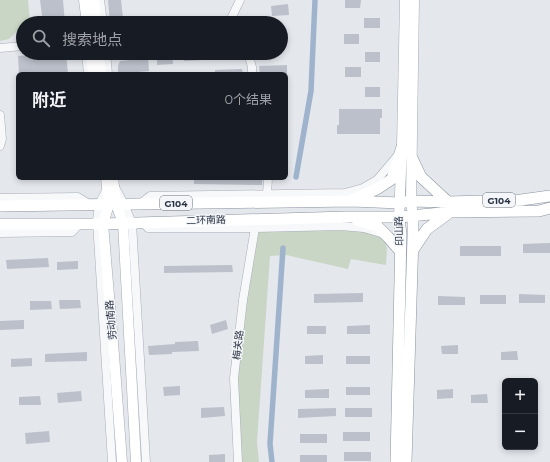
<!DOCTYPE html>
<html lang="zh">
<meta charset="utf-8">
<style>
body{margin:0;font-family:Montserrat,"Noto Sans SC",sans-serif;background:#20242c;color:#f1f3f6}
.controls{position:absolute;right:12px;bottom:12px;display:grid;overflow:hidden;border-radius:6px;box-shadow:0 2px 6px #0003}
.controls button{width:36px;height:36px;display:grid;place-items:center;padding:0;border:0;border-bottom:1px solid #363941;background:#171b24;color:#f1f3f6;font:20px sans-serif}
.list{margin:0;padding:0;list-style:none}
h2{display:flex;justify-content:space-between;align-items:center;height:52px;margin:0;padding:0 16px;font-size:17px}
h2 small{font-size:13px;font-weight:400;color:#9ea1a6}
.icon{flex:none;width:22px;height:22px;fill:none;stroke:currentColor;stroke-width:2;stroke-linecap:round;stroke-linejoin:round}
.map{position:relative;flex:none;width:550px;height:462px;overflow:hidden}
.search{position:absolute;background:#171b24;box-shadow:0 2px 6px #0003;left:16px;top:16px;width:272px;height:44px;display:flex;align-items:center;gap:10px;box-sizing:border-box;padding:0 14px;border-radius:22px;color:#9ea1a6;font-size:15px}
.panel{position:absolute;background:#171b24;box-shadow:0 2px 6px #0003;left:16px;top:72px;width:272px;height:108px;border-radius:6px}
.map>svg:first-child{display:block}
.green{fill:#c9d6c5}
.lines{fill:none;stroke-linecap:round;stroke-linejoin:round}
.canal{stroke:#9fb4cc;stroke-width:5.5}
.building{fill:#bbc0ca}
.minor-casing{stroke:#a9aeb7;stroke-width:9}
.major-casing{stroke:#a3abb8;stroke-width:11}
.highway-casing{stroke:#8b94a3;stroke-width:12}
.minor{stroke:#f7f8fa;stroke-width:8}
.major{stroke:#fff;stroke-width:10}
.highway{stroke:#fff;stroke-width:11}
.labels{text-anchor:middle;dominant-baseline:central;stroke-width:3;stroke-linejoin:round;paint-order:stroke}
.shield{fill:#f4f6f9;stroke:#676e7b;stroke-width:1}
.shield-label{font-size:9px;font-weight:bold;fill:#2b3445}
.street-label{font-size:10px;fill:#2b3445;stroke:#f4f6f9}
</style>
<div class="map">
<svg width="550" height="462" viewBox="0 0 550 462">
<rect width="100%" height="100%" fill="#e4e7ec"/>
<path class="green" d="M0,0H28L30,23H23V25L9,39L0,41Z
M341,226L382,234L387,248L386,265L351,259L348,269L286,255L270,256L257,442L259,462H238L234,378L255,228Z"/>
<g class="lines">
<path class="canal" d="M296,177L311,91L315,0
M272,462L270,444L283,248"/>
</g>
<path class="building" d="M40,0H63L65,23H43Z
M108,0H121L123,18L130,17V23H110Z
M345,0H361L360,8H345Z
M288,4L289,15L272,16L271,6Z
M364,18H380V28H364Z
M344,34H359V44H344Z
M365,52H380V62H365Z
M66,53L68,74H19L18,56Z
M172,53L173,64L157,65V54Z
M183,53H201L202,60L184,61Z
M148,58L149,71L118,74V66L120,61Z
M287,65V74H260L259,66Z
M345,67H361V77H345Z
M242,69L243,74H215V70Z
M365,87H380V97H365Z
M339,109H382V118H380V134H337V125H339Z
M194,178H262V185L194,184Z
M550,243V253H523V244Z
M460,246H501V256H460Z
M48,258L49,267L7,269L6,260Z
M78,261V269L57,270V262Z
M232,265L233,272L164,273V266Z
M363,293V302L314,303V294Z
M519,294L545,295V303H519Z
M480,295H506V304H480Z
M438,296L465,297V305H438Z
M59,300H80L81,308L60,309Z
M30,301H51L52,309L30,310Z
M24,320V329L0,330V321Z
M226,320L228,329L212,334L210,325Z
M370,325V334H347V326Z
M307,326H326V334H307Z
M198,341L199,351L172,352V354L149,355L148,346L175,344V342Z
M458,345V354H442L441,346Z
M517,351L518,360H501V352Z
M87,352V361L45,362V354Z
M323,355V364H305V356Z
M346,356H370V364H346Z
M32,358V366L11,367V359Z
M180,386V395L164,396L163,387Z
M346,387H370V395H346Z
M329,389V398H305V390Z
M453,389V398L437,399V390Z
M81,391L82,401L58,403L57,393Z
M487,394L488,403H471V395Z
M40,396L41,405H19V397Z
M224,407L225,416L201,418V408Z
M336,408V416L298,418V409Z
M345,408H372V417H345Z
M49,431L50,442L26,444L25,433Z
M343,432H370V441H343Z
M300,434H327V443H300Z
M344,452H371V461H344Z
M225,454V462H209V455Z
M300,455H327V462H300Z"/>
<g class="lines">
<defs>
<path id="minor" d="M100,0L103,23
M229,23L240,0
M0,48L23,46
M86,53L88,74
M106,53L108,74
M248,53L252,67V74
M0,115L2,139L0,146
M115,187L124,204L132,223L146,462
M107,189L99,204L97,221L112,462
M267,194L268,178
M0,198L78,197L89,204
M140,204L150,196L345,193L363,188L377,180L399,154
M142,222L148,228H255L341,226L364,228L384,234
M0,233L72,232L79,224
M238,462L234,378L243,300L255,228"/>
<path id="major" d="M84,0L87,23
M94,0L96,23
M91,53L93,74
M99,53L101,74
M106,178L109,204L103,224L114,355L122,462
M113,178L116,204L123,223L136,462
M399,217L402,147L405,0
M413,217L411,201L414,0"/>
<path id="highway" d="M412,158L421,177L448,202
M353,199L377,189L392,179L402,147
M0,206L352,201L399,203L411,201L448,202L521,200L550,196
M357,220L377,226L388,237L400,251
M0,224H103L347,217H399L452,212L539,211L550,208
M413,250L427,229L449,213
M396,462L401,235L399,217
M406,462L413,236V217"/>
</defs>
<use href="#minor" class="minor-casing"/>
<use href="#major" class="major-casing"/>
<use href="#highway" class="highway-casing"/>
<use href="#minor" class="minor"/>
<use href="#major" class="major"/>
<use href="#highway" class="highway"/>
</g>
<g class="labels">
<g class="shield">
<rect x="483" y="193" width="32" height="14" rx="3"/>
<rect x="160" y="196" width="32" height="14" rx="3"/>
</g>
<g class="shield-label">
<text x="499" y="200">G104</text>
<text x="176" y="203">G104</text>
</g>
<g class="street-label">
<text transform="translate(206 220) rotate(-2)">二环南路</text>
<text transform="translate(399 231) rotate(-92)">印山路</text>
<text transform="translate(111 320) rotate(-95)">劳动南路</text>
<text transform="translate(238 345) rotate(-83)">梅关路</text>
</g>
</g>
</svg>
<div class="controls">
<button>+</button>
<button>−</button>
</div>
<div class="search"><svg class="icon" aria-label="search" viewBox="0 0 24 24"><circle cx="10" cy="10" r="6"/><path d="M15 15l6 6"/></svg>搜索地点</div>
<section class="panel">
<h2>附近<small>0个结果</small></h2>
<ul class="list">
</ul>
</section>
</div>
